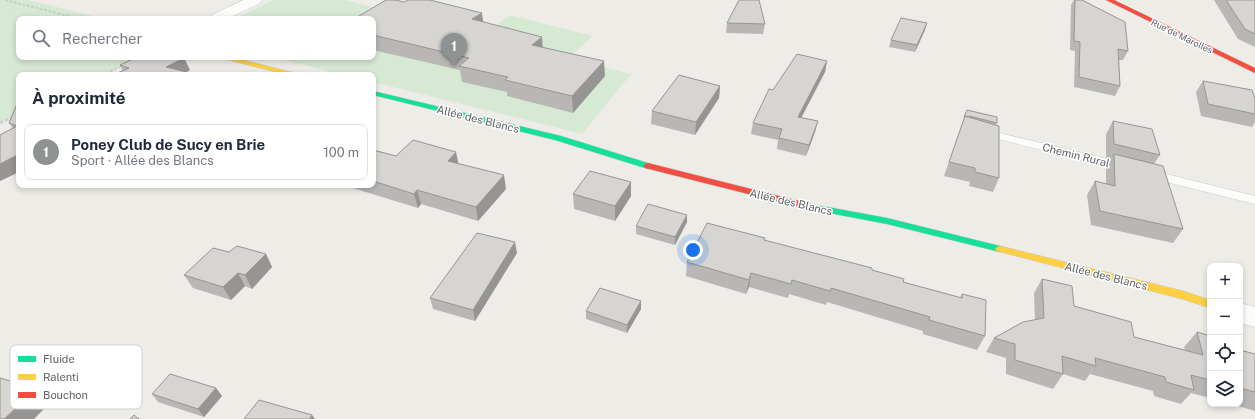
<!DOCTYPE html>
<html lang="fr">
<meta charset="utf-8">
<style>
body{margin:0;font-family:"Public Sans",sans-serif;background:#f2f2f3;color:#1f2937}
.controls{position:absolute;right:12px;bottom:12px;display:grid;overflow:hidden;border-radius:8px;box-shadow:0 2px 6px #0003}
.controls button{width:36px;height:36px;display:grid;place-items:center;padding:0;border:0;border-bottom:1px solid #e0e1e3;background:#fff;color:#1f2937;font:20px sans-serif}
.you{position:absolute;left:693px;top:250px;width:14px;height:14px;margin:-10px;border:3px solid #fff;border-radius:50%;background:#1a73e8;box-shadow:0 0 0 6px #1a73e833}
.badge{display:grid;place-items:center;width:26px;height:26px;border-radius:50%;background:#8f9292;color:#fff;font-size:13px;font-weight:700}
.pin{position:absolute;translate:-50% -33px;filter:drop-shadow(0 1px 2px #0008)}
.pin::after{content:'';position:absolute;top:21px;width:14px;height:12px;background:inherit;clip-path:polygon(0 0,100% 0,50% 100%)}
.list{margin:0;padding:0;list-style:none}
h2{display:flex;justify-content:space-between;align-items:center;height:52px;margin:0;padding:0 16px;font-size:17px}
h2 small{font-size:13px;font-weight:400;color:#747a83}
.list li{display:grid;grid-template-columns:26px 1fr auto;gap:12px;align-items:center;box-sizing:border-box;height:56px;margin:0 8px 8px;padding:0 8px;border:1px solid #e0e1e3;border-radius:8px}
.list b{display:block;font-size:15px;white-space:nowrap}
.list p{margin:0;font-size:13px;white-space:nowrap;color:#747a83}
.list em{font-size:13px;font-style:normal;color:#747a83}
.icon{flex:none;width:22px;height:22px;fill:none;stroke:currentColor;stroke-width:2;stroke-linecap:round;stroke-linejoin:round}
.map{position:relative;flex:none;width:1255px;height:419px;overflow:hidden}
.search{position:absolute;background:#fff;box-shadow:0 2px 6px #0003;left:16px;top:16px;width:360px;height:44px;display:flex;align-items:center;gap:10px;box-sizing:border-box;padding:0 14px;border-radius:8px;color:#747a83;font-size:15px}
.panel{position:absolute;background:#fff;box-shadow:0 2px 6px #0003;left:16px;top:72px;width:360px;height:116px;border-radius:8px}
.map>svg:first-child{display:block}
.green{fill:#d6e9d3}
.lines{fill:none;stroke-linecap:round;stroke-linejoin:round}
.lane-casing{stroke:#c8c8c8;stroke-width:1}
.street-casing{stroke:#c8c8c8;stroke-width:1}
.fast-casing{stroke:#c9c9c9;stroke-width:1}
.slow-casing{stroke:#c9c9c9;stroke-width:1}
.jam-casing{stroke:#c9c9c9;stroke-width:1}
.path-far1{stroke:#c9ceca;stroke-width:2;stroke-dasharray:3 1.5;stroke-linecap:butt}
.path{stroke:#c9ceca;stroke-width:2.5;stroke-dasharray:3.5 2;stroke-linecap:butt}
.lane{fill:#fcfcfb;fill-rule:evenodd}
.street{fill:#fcfcfb;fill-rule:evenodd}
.fast{fill:#16e098;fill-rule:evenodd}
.slow{fill:#ffcf43;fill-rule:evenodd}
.jam{fill:#f24e42;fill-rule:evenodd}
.wall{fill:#b8b7b5}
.shaded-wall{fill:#969593}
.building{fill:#d6d5d2;stroke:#969593}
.labels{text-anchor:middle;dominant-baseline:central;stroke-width:3;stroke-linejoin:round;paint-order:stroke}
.far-street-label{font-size:9px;fill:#5d6165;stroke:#fff}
.street-label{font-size:11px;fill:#5d6165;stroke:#fff}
.key{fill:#fff;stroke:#ced0d1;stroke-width:1}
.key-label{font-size:11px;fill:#5d6165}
</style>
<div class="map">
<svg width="1255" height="419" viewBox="0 0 1255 419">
<rect width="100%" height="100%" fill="#edece7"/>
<path class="green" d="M0,0H29L105,19H19V57H141L102,75H19V114L0,123Z
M274,0H345L481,36L510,15L593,36L568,58L631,74L582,134L373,82V75H344L272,57H373V19H234Z"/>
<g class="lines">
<defs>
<path id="lane" d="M983,129L1129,164L1131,167L1129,170L1125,171L979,134L977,132L979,130Z
M1150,170L1255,196V204L1146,177L1144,174L1146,171Z"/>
<path id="street" d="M243,0H262L260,3L227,19H207L210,16Z
M1240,303L1255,307V327L1240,323Z"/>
<path id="fast" d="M373,91L561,136L651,164L652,166L648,169L645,168L555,140L373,95Z
M811,204L887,218L1000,246L1003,247L1005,249L1003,251L1000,252L887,224L808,209L807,207L808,205Z"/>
<path id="slow" d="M220,57H231L299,74L300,75H288L221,58Z
M1000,246L1183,291L1210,300V308L1182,299L997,251L995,249L997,247Z"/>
<path id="jam" d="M1106,0H1114L1255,68V73Z
M648,163L811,204L815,207L811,210L645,168L644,166L645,164Z"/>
</defs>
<use href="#lane" class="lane-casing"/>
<use href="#street" class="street-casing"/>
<use href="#fast" class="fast-casing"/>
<use href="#slow" class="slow-casing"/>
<use href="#jam" class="jam-casing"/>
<path class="path-far1" d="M5,0L81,19
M102,75L124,65"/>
<path class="path" d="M0,123L19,114"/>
<use href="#lane" class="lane"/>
<use href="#street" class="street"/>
<use href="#fast" class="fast"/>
<use href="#slow" class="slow"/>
<use href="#jam" class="jam"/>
</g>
<path class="wall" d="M1074,0H1082L1128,51L1123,60H1119L1120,86L1115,96L1074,87L1075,51L1070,50L1071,5Z
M1214,0H1255V47L1238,39Z
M373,19L483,22L543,47L605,76L573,113L507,96V92L462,82L460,70L373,50Z
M727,23L765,24L763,34L726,33Z
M925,30L915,52L889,47L891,40Z
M184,58L190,70L186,72L123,71L120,65Z
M827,61L825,72L801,117L815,132L806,156L777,149L778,140L751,134L753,123L773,90Z
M1203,81L1255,98V122L1252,127L1201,116L1196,92Z
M720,86L719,98L695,135L651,124L652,111Z
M17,104L19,172L0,181V135L13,128L9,123Z
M967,110L997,123L996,125L999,178L993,192L969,186L970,182L944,176Z
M1113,121L1160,155L1154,164L1183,229L1173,243L1091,225L1087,195L1095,181L1106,184V168L1111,159L1106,158V134Z
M373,150L396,156L458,163L506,189L478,221L421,204L418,208L343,185H373Z
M631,182V196L615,221L574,209L573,194Z
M687,222L675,245L636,234V226Z
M765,238V241L872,270L903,282L960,298L962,294L985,336L977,350L923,334V331L827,302L826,305L789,294L788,298L749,287L746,294L686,276L687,262Z
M229,252L266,254L272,267L252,289L245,286L231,300L193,288L184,275Z
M517,253L475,321L433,309L430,298Z
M1042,279L1074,306L1134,337L1185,350L1184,347L1197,332L1210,336V398L1191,393L1181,404L1154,396L1153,391L1090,374L1085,381L1063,374L1053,389L1006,374V358L986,352L994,338L1035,320L1034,293Z
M641,309L627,333L586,319V311Z
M1240,349V350L1255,354V411L1231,404H1240Z
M216,388L222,396L204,417L158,402L152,394Z"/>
<path class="shaded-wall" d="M482,13L484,28L472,19Z
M927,23L925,30L915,52L917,45Z
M542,37L543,52L532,45Z
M184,58L190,70L181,75L166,67Z
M604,61L605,76L573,113L572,96Z
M827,61L825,72L796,128L798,117Z
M720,86L719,98L695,135L696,122Z
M818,121L815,132L806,156L809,145Z
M456,152L459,166L448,161Z
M19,154V172L0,181V164Z
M504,175L506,189L478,221L476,207Z
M631,182V196L615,221V206Z
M417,190L421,204L418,208L414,194Z
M687,215V222L675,245V237Z
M515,242L517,253L475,321L473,310Z
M266,254L272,267L252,289L245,275Z
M238,273L245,286L231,300L223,287Z
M751,273L749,287L746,294L749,280Z
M641,301V309L627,333V325Z
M216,388L222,396L204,417L198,409Z
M37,389L50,403L34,419H4Z
M312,415L315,419H309Z"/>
<path class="building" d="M386,0H395L404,2L408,0H430L482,13L472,19L542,37L532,45L604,61L572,96L505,80L508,77L459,66L469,58L373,35V19H354Z
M739,0H759L765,24L727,23Z
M1075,0H1082L1125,22L1128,51L1118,49L1120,86L1079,77L1080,42L1074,41Z
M1226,0H1255V34L1245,29Z
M901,18L927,23L917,45L891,40Z
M797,54L827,61L798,117L818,121L809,145L779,138L782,129L753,123L769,89L773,90Z
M137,57H181L184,58L166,67L199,75H113L129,68L120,65Z
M679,75L720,86L696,122L652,111Z
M1203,81L1252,90L1255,98V114L1208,104Z
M17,104L19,105V154L0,164V135L17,126L9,123Z
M967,110L997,117V123L969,116L967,117L965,116L964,117Z
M965,116L999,126V178L975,172V168L949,162Z
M1113,121L1152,129L1160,155L1114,144Z
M413,140L456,152L448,161L504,175L476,207L417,190L414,194L373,181V150L396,156Z
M1114,154L1163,166L1183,229L1100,211L1095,181L1115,186Z
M590,171L631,182L615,206L573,194Z
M648,204L687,215L675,237L636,226Z
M707,223L765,238L764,240L872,268V270L904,279L903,282L962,298V294L986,300L985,336L929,320L930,317L831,288L830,291L792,280L791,284L751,273L749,280L687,262Z
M477,233L515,242L473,310L430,298Z
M237,246L266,254L245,275L238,273L223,287L184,275L213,248L229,252Z
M1042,279L1072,286L1074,306L1131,322L1134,337L1203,355L1197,332L1210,336V380L1191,375L1194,390L1166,382L1165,377L1095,358L1096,366L1062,356L1063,374L1015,360V344L994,338L1023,322L1044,318Z
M600,288L641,301L627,325L586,311Z
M1240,349V350L1255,354V392L1240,388Z
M170,374L216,388L198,409L152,394Z
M0,378L37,389L4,419H0Z
M259,400L312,415L309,419H244Z
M134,415L139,419H130Z"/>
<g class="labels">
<g class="far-street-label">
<text transform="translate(1182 36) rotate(26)">Rue de Marolles</text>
</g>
<g class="street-label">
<text transform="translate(478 119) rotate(14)">Allée des Blancs</text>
<text transform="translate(1076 155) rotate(14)">Chemin Rural</text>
<text transform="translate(791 202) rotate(13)">Allée des Blancs</text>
<text transform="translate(1106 276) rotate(14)">Allée des Blancs</text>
</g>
</g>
<rect x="10" y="345" width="132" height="64" rx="6" class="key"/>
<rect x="18" y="356" width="18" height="6" fill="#16e098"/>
<rect x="18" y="374" width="18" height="6" fill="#ffcf43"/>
<rect x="18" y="392" width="18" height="6" fill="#f24e42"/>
<g class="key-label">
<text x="43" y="363">Fluide</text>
<text x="43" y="381">Ralenti</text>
<text x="43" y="399">Bouchon</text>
</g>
</svg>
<div class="controls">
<button>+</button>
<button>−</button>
<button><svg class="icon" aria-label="locate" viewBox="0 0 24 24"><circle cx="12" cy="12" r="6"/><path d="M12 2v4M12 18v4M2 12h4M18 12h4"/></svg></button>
<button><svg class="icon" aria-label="layers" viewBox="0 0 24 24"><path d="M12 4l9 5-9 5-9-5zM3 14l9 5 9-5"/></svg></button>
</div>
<div class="you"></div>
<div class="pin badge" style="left:454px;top:66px">1</div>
<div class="search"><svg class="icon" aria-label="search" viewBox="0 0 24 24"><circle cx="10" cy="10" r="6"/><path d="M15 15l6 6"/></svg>Rechercher</div>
<section class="panel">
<h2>À proximité<small></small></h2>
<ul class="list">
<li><span class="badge">1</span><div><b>Poney Club de Sucy en Brie</b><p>Sport · Allée des Blancs</p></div><em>100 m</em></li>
</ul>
</section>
</div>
